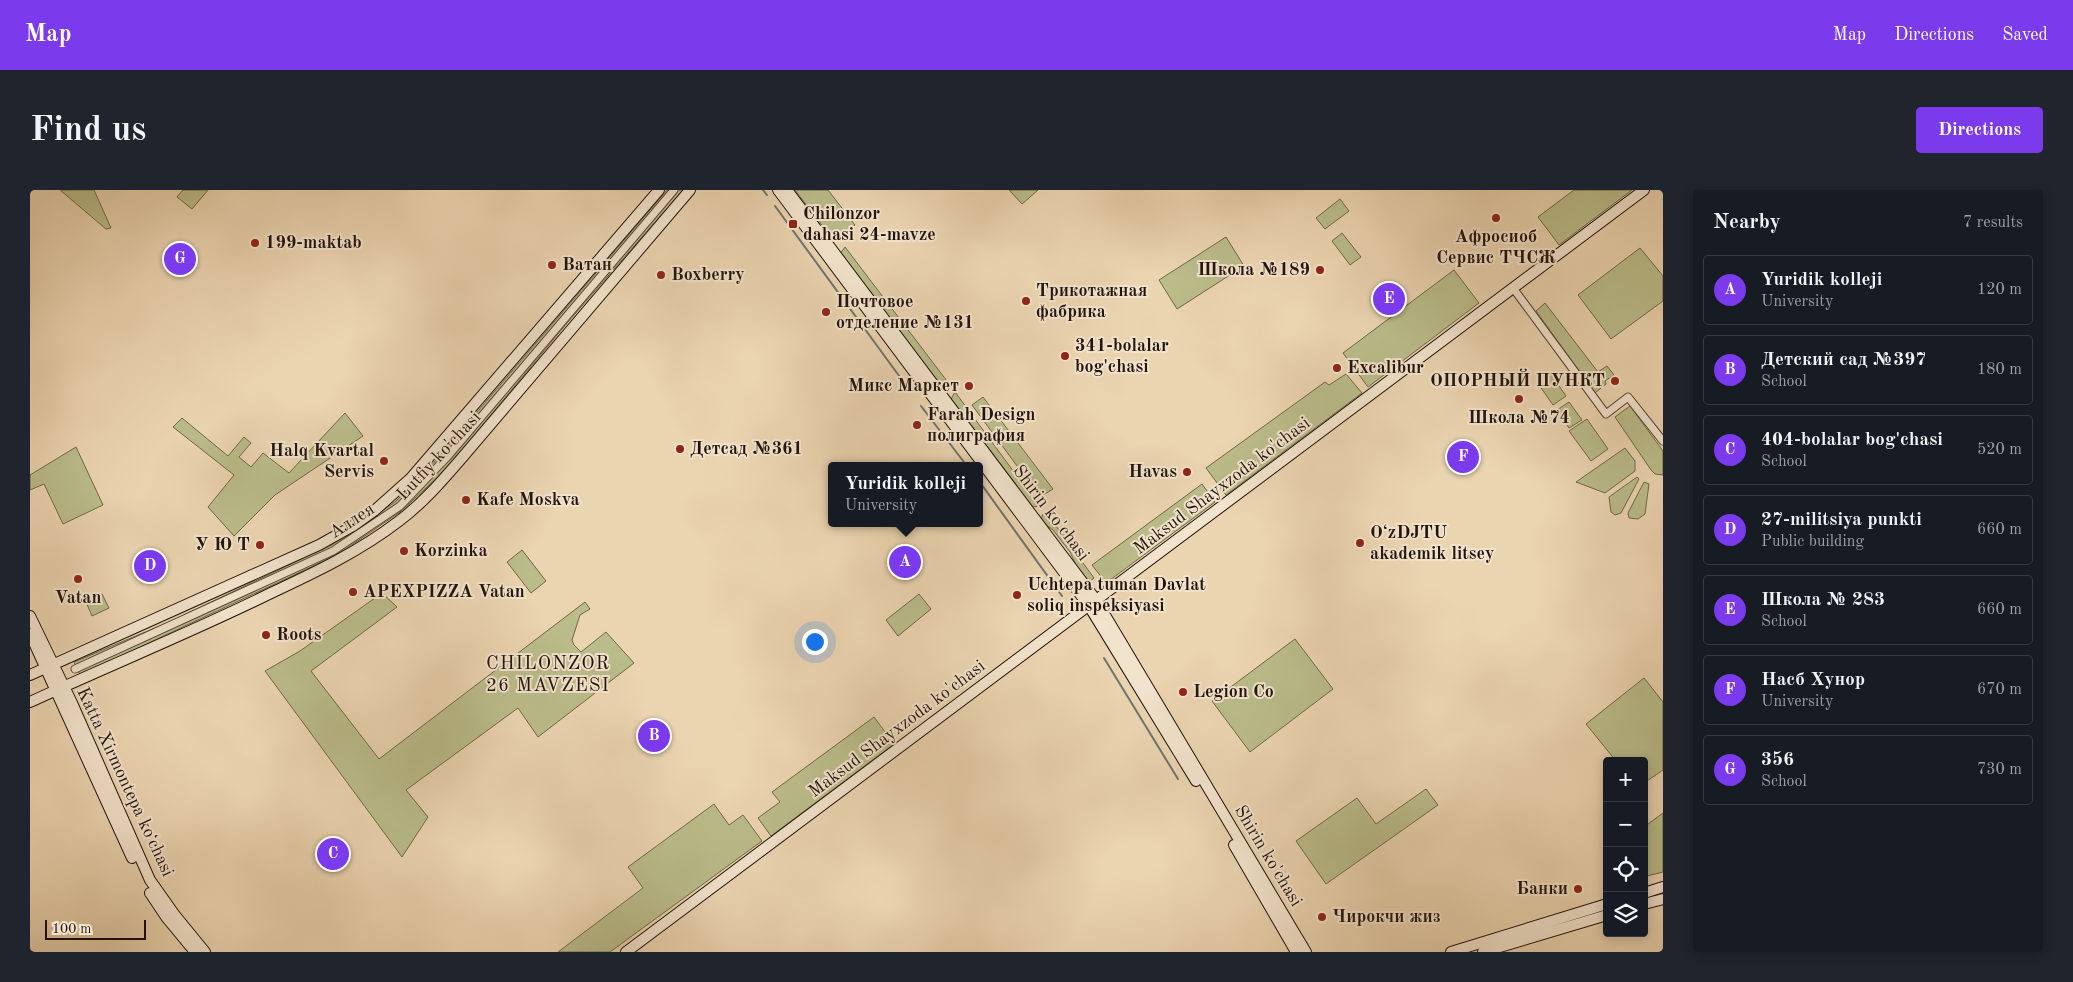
<!DOCTYPE html>
<meta charset="utf-8">
<style>
body{margin:0;font-family:"Old Standard TT",serif;background:#20242c;color:#f1f3f6}
.controls{position:absolute;right:15px;bottom:15px;display:grid;overflow:hidden;border-radius:5px;box-shadow:0 2px 12px #0003}
.controls button{width:45px;height:45px;display:grid;place-items:center;padding:0;border:0;border-bottom:1px solid #363941;background:#171b24;color:#f1f3f6;font:25px sans-serif}
.scale{position:absolute;left:15px;bottom:12px;width:101px;box-sizing:border-box;padding-left:5px;border:2px solid #22130c;border-top:0;font-size:14px;line-height:18px;white-space:nowrap;color:#22130c;-webkit-text-stroke:4px #f2e3cc;paint-order:stroke}
.you{position:absolute;left:784px;top:451px;width:18px;height:18px;margin:-12px;border:4px solid #fff;border-radius:50%;background:#1a73e8;box-shadow:0 0 0 8px #1a73e833}
.badge{display:grid;place-items:center;width:32px;height:32px;border-radius:50%;background:#7c3aed;color:#fff;font-size:16px;font-weight:700}
.pin{position:absolute;translate:-50% -50%;border:2px solid #fff;box-shadow:0 1px 5px #0006}
.popup{position:absolute;left:798px;top:272px;width:155px;height:65px;box-sizing:border-box;display:grid;place-content:center;border-radius:5px;background:#171b24;filter:drop-shadow(0 1px 4px #0005);font-size:16px;white-space:nowrap;color:#9ea1a6}
.popup b{font-size:19px;color:#f1f3f6}
.popup::after{content:'';position:absolute;left:50%;top:100%;margin-left:-10px;border:10px solid transparent;border-top-color:#171b24}
.list{margin:0;padding:0;list-style:none}
h2{display:flex;justify-content:space-between;align-items:center;height:65px;margin:0;padding:0 20px;font-size:21px}
h2 small{font-size:16px;font-weight:400;color:#9ea1a6}
.list li{display:grid;grid-template-columns:32px 1fr auto;gap:15px;align-items:center;box-sizing:border-box;height:70px;margin:0 10px 10px;padding:0 10px;border:1px solid #363941;border-radius:5px}
.list b{display:block;font-size:19px;white-space:nowrap}
.list p{margin:0;font-size:16px;white-space:nowrap;color:#9ea1a6}
.list em{font-size:16px;font-style:normal;color:#9ea1a6}
.icon{flex:none;width:28px;height:28px;fill:none;stroke:currentColor;stroke-width:2;stroke-linecap:round;stroke-linejoin:round}
.map{position:relative;flex:none;width:1633px;height:762px;overflow:hidden;border-radius:5px}
header{display:flex;align-items:center;gap:30px;box-sizing:border-box;height:70px;padding:0 25px;background:#7c3aed;color:#fff}
header strong{font-size:24px}
nav{display:flex;gap:28px;margin-inline-start:auto;font-size:18px}
.intro{display:flex;align-items:center;justify-content:space-between;box-sizing:border-box;height:120px;padding:0 30px}
h1{margin:0;font-size:35px}
.button{padding:12px 22px;border-radius:5px;background:#7c3aed;color:#fff;font-size:18px;font-weight:700}
main{display:flex;gap:30px;padding:0 30px}
aside{flex:1;background:#171b24;border-radius:5px;box-shadow:0 2px 12px #0003}
.map>svg:first-child{display:block}
.green{fill:#babc8a;stroke:#6e684b}
.lines{fill:none;stroke-linecap:round;stroke-linejoin:round}
.stream{stroke:#6b7571;stroke-width:2}
.street-casing{stroke:#544335;stroke-width:9}
.secondary-casing{stroke:#22130c;stroke-width:12}
.street{stroke:#f2e3cc;stroke-width:7}
.secondary{stroke:#f2e3cc;stroke-width:10}
.poi-dot{fill:#8f2418;stroke:#f2e3cc;stroke-width:2}
.labels{text-anchor:middle;dominant-baseline:central;stroke-width:4;stroke-linejoin:round;paint-order:stroke}
.poi-label{font-size:18px;font-weight:bold;fill:#22130c;stroke:#f2e3cc;text-anchor:start}
.street-label{font-size:18px;fill:#22130c;stroke:#f2e3cc}
.neighbourhood-label{font-size:19px;letter-spacing:1px;fill:#22130c;stroke:#f2e3cc}
</style>
<header>
<strong>Map</strong>
<nav><a>Map</a><a>Directions</a><a>Saved</a></nav>
</header>
<div class="intro"><h1>Find us</h1><a class="button">Directions</a></div>
<main>
<div class="map">
<svg width="1633" height="762" viewBox="0 0 1633 762">
<rect width="100%" height="100%" fill="#ebd4b0"/>
<filter id="stains"><feTurbulence type="fractalNoise" baseFrequency=".004" numOctaves="4"/><feColorMatrix values="0 0 0 0 .2 0 0 0 0 .09 0 0 0 0 .02 0 0 0 .5 -.17"/></filter>
<radialGradient id="worn" r=".72"><stop offset=".6" stop-color="#630" stop-opacity="0"/><stop offset="1" stop-color="#630" stop-opacity=".3"/></radialGradient>
<path class="green" d="M30,0H64L81,38L76,39Z
M153,0H178L162,19L147,7Z
M637,0H653L537,133L432,260L409,286L370,322L307,365L50,485L44,472L139,432L303,354L365,312L400,277Z
M765,0H798L825,35L804,51Z
M979,0H1008L992,14Z
M1544,0H1602L1529,55L1508,27Z
M1310,9L1319,21L1295,39L1286,28Z
M1312,43L1331,67L1320,75L1302,51Z
M1196,47L1214,76L1147,119L1129,90Z
M815,57L920,195L909,194L810,64Z
M1610,58L1633,86V111L1581,149L1548,105Z
M1424,80L1449,113L1338,197L1313,163Z
M1515,113L1568,182L1577,176L1584,185L1575,191L1576,194L1565,203L1506,121Z
M1520,183L1536,206L1523,215L1507,192Z
M1316,184L1332,203L1196,305L1176,278L1295,192L1299,195Z
M925,202L1009,316L1003,317L921,209Z
M953,207L1023,299L1010,307L942,215Z
M1539,212L1552,230L1539,238L1527,220Z
M1600,216L1633,261V285L1625,284L1621,280L1585,227Z
M315,223L333,246L245,305L204,346L178,317L204,285L143,237L152,228L198,266L214,247L221,253L209,267L221,277L233,263L259,283Z
M1557,229L1578,259L1561,271L1539,241Z
M46,257L73,315L33,334L14,294L0,300V285Z
M1595,258L1605,271V281L1575,303L1546,292Z
M1607,287L1609,289L1591,323L1585,325L1581,322L1579,307Z
M1614,292L1619,294L1615,324L1608,329L1599,328L1598,323Z
M1172,294L1185,312L1076,393L1062,375Z
M1015,321L1064,388L1059,392L1046,375L1040,362L1023,340L1015,334L1011,328Z
M492,360L516,391L501,403L477,372Z
M352,403L367,417L281,481L349,569L555,412L560,419L550,425L542,450L544,455L551,462L576,442L604,473L508,547L488,518L376,600L398,627L372,667L235,481L270,461Z
M72,404L79,418L62,426L56,412Z
M889,404L901,419L868,446L856,430Z
M1265,449L1303,499L1220,562L1182,511Z
M1614,488L1633,512V580L1614,593V571H1586L1556,534Z
M844,527L864,554L741,646L728,628L750,612L742,602Z
M1396,599L1408,615L1296,694L1266,651L1327,608L1346,634Z
M684,614L699,635L713,625L732,651L580,762H528L613,698L598,677Z
M1633,623V682L1617,686L1614,676V637Z"/>
<g class="lines">
<path class="stream" d="M733,0L737,5
M745,16L875,194
M891,216L937,276
M949,291L1032,406
M1074,468L1148,589"/>
<defs>
<path id="street" d="M1483,98L1576,224L1598,207L1633,251
M45,479L303,361L370,316L418,266L644,0"/>
<path id="secondary" d="M748,0L1059,416L1166,591
M757,0L1066,410L1276,762
M0,426L42,513L120,690L144,724L175,762
M0,444L102,668
M0,485L289,355L323,336L344,321L381,288L629,0
M0,512C80,475 162,442 241,403C286,382 330,361 369,331C393,313 412,291 431,269L660,0
M1204,655L1266,762
M120,703L136,727L165,762
M1614,703L1633,697
M1614,714L1633,709
M596,762L1614,0
M1421,762L1577,714
M1453,762L1577,725"/>
</defs>
<use href="#street" class="street-casing"/>
<use href="#secondary" class="secondary-casing"/>
<use href="#street" class="street"/>
<use href="#secondary" class="secondary"/>
</g>
<g class="poi-dot">
<circle cx="1466" cy="28" r="5"/>
<rect x="758" y="29" width="10" height="10" rx="2.5"/>
<circle cx="225" cy="53" r="5"/>
<circle cx="522" cy="75" r="5"/>
<circle cx="1290" cy="80" r="5"/>
<circle cx="631" cy="85" r="5"/>
<circle cx="996" cy="111" r="5"/>
<circle cx="796" cy="122" r="5"/>
<circle cx="1035" cy="166" r="5"/>
<circle cx="1307" cy="178" r="5"/>
<circle cx="1585" cy="191" r="5"/>
<circle cx="939" cy="196" r="5"/>
<circle cx="1489" cy="209" r="5"/>
<circle cx="887" cy="235" r="5"/>
<circle cx="650" cy="259" r="5"/>
<circle cx="354" cy="271" r="5"/>
<circle cx="1157" cy="282" r="5"/>
<circle cx="436" cy="310" r="5"/>
<circle cx="1330" cy="353" r="5"/>
<circle cx="230" cy="355" r="5"/>
<circle cx="374" cy="361" r="5"/>
<circle cx="48" cy="389" r="5"/>
<circle cx="323" cy="402" r="5"/>
<circle cx="987" cy="405" r="5"/>
<circle cx="236" cy="445" r="5"/>
<circle cx="1153" cy="502" r="5"/>
<circle cx="1548" cy="699" r="5"/>
<circle cx="1292" cy="727" r="5"/>
</g>
<g class="labels">
<g class="poi-label">
<text x="773" y="24">Chilonzor<tspan x="773" dy="21">dahasi 24-mavze</tspan></text>
<text x="1466" y="47" text-anchor="middle">Афросиоб<tspan x="1466" dy="21">Сервис ТЧСЖ</tspan></text>
<text x="235" y="53">199-maktab</text>
<text x="532" y="75">Ватан</text>
<text x="1280" y="80" text-anchor="end">Школа №189</text>
<text x="641" y="85">Boxberry</text>
<text x="1006" y="101">Трикотажная<tspan x="1006" dy="21">фабрика</tspan></text>
<text x="806" y="112">Почтовое<tspan x="806" dy="21">отделение №131</tspan></text>
<text x="1045" y="156">341-bolalar<tspan x="1045" dy="21">bog'chasi</tspan></text>
<text x="1317" y="178">Excalibur</text>
<text x="1575" y="191" text-anchor="end">ОПОРНЫЙ ПУНКТ</text>
<text x="929" y="196" text-anchor="end">Микс Маркет</text>
<text x="897" y="225">Farah Design<tspan x="897" dy="21">полиграфия</tspan></text>
<text x="1489" y="228" text-anchor="middle">Школа №74</text>
<text x="660" y="259">Детсад №361</text>
<text x="344" y="261" text-anchor="end">Halq Kvartal<tspan x="344" dy="21">Servis</tspan></text>
<text x="1147" y="282" text-anchor="end">Havas</text>
<text x="446" y="310">Kafe Moskva</text>
<text x="1340" y="343">OʻzDJTU<tspan x="1340" dy="21">akademik litsey</tspan></text>
<text x="220" y="355" text-anchor="end">У Ю Т</text>
<text x="384" y="361">Korzinka</text>
<text x="997" y="395">Uchtepa tuman Davlat<tspan x="997" dy="21">soliq inspeksiyasi</tspan></text>
<text x="333" y="402">APEXPIZZA Vatan</text>
<text x="48" y="408" text-anchor="middle">Vatan</text>
<text x="246" y="445">Roots</text>
<text x="1163" y="502">Legion Co</text>
<text x="1538" y="699" text-anchor="end">Банки</text>
<text x="1302" y="727">Чирокчи жиз</text>
</g>
<g class="street-label">
<text transform="translate(409 266) rotate(-47)">Lutfiy ko'chasi</text>
<text transform="translate(1192 296) rotate(-37)">Maksud Shayxzoda ko'chasi</text>
<text transform="translate(1021 323) rotate(53)">Shirin ko'chasi</text>
<text transform="translate(322 331) rotate(-33)">Аллея</text>
<text transform="translate(867 539) rotate(-37)">Maksud Shayxzoda ko'chasi</text>
<text transform="translate(95 592) rotate(65)">Katta Xirmontepa koʻchasi</text>
<text transform="translate(1238 666) rotate(59)">Shirin ko'chasi</text>
</g>
<g class="neighbourhood-label">
<text x="518" y="474">CHILONZOR<tspan x="518" dy="22">26 MAVZESI</tspan></text>
</g>
</g>
<rect width="100%" height="100%" filter="url(#stains)"/>
<rect width="100%" height="100%" fill="url(#worn)"/>
</svg>
<div class="controls">
<button>+</button>
<button>−</button>
<button><svg class="icon" aria-label="locate" viewBox="0 0 24 24"><circle cx="12" cy="12" r="6"/><path d="M12 2v4M12 18v4M2 12h4M18 12h4"/></svg></button>
<button><svg class="icon" aria-label="layers" viewBox="0 0 24 24"><path d="M12 4l9 5-9 5-9-5zM3 14l9 5 9-5"/></svg></button>
</div>
<div class="scale">100 m</div>
<div class="you"></div>
<div class="pin badge" style="left:875px;top:372px">A</div>
<div class="popup"><b>Yuridik kolleji</b>University</div>
<div class="pin badge" style="left:624px;top:546px">B</div>
<div class="pin badge" style="left:303px;top:664px">C</div>
<div class="pin badge" style="left:120px;top:376px">D</div>
<div class="pin badge" style="left:1359px;top:109px">E</div>
<div class="pin badge" style="left:1433px;top:267px">F</div>
<div class="pin badge" style="left:150px;top:69px">G</div>
</div>
<aside>
<h2>Nearby<small>7 results</small></h2>
<ul class="list">
<li><span class="badge">A</span><div><b>Yuridik kolleji</b><p>University</p></div><em>120 m</em></li>
<li><span class="badge">B</span><div><b>Детский сад №397</b><p>School</p></div><em>180 m</em></li>
<li><span class="badge">C</span><div><b>404-bolalar bog'chasi</b><p>School</p></div><em>520 m</em></li>
<li><span class="badge">D</span><div><b>27-militsiya punkti</b><p>Public building</p></div><em>660 m</em></li>
<li><span class="badge">E</span><div><b>Школа № 283</b><p>School</p></div><em>660 m</em></li>
<li><span class="badge">F</span><div><b>Насб Хунор</b><p>University</p></div><em>670 m</em></li>
<li><span class="badge">G</span><div><b>356</b><p>School</p></div><em>730 m</em></li>
</ul>
</aside>
</main>
